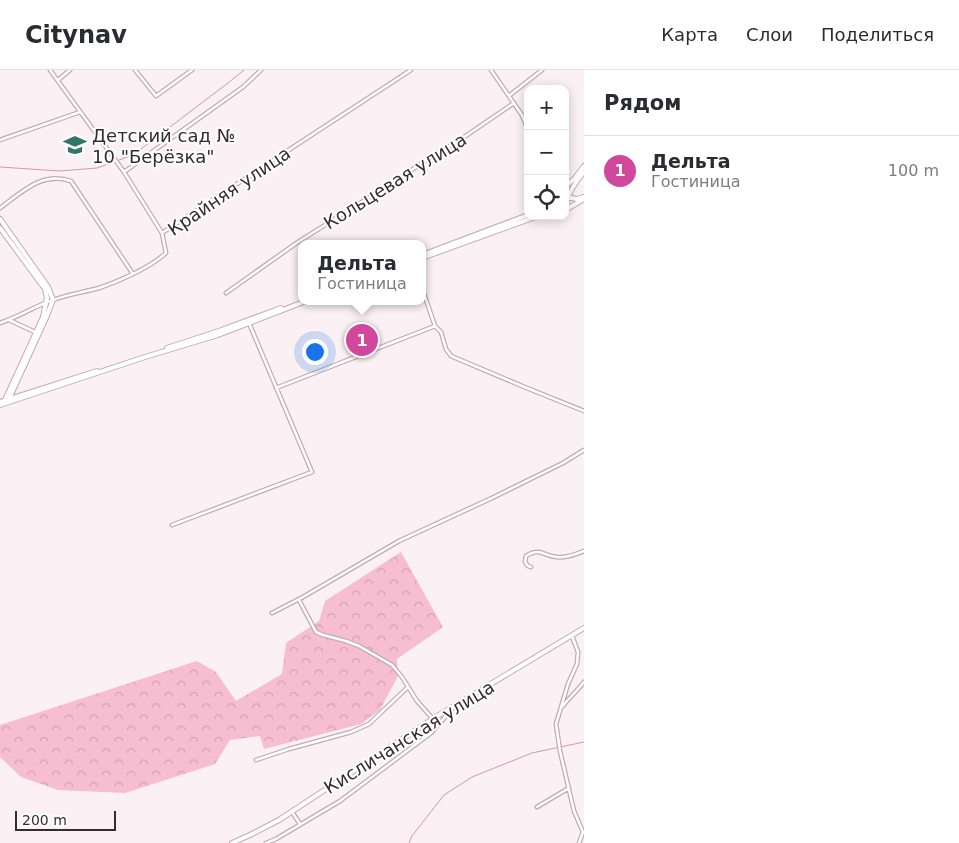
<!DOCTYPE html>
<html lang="ru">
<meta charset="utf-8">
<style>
body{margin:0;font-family:"DejaVu Sans",sans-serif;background:#f7f7f7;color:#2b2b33}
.controls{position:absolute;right:15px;top:15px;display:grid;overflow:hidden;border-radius:10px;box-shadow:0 2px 12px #0003}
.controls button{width:45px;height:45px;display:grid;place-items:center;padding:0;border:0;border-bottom:1px solid #e1e1e2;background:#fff;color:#2b2b33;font:25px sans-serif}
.scale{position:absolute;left:15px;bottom:12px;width:101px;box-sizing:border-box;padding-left:5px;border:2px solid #362c2f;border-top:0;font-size:14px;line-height:18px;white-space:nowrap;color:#362c2f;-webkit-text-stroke:4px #fff;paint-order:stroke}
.you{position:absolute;left:314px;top:281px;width:18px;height:18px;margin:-12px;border:4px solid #fff;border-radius:50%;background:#1a73e8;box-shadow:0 0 0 8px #1a73e833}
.badge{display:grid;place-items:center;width:32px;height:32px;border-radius:50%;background:#0f766e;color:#fff;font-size:16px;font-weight:700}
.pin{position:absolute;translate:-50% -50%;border:2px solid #fff;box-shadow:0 1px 5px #0006}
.popup{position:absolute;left:298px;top:170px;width:128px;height:65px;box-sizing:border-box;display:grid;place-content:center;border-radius:10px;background:#fff;filter:drop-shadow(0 1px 4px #0005);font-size:16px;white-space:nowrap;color:#7c7c81}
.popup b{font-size:19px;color:#2b2b33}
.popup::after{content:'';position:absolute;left:50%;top:100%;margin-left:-10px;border:10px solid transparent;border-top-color:#fff}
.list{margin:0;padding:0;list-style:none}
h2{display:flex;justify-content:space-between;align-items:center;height:65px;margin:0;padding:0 20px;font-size:21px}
h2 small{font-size:16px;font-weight:400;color:#7c7c81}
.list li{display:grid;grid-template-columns:32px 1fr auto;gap:15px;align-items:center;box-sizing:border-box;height:70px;padding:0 20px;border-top:1px solid #e1e1e2}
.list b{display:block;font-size:19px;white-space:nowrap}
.list p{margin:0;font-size:16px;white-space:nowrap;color:#7c7c81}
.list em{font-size:16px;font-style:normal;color:#7c7c81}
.icon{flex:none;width:28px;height:28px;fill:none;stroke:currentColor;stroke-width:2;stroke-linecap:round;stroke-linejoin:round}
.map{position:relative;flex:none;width:584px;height:773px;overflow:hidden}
header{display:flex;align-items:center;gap:30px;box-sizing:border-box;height:70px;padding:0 25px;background:#fff;border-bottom:1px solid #e1e1e2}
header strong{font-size:24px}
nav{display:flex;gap:28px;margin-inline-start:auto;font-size:18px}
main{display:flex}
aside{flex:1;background:#fff}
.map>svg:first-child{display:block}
.forest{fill:url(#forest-crowns)}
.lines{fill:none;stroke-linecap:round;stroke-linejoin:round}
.stream{stroke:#d497ac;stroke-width:1}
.street-casing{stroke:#c5aab3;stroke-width:5}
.secondary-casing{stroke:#c5aab3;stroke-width:6}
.street{stroke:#fff;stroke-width:2.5}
.secondary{stroke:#fff;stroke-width:4}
.labels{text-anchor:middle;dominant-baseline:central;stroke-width:4;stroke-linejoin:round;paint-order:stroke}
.poi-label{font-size:18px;fill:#362c2f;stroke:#fff;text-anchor:start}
.street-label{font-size:18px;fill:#362c2f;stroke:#fff}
</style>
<header>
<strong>Citynav</strong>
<nav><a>Карта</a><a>Слои</a><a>Поделиться</a></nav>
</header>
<main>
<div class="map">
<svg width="584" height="773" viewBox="0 0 584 773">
<defs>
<pattern id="forest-crowns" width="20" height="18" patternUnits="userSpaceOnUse" patternTransform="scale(1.25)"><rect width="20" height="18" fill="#f6bed0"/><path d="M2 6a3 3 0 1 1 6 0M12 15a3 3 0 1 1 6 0" fill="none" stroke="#d4a3b3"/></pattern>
</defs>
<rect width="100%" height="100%" fill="#fbf0f3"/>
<path class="forest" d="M401,482L443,557L397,589L398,606L380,640L361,654L264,679L260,666L230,670L215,694L125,723L58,720L21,707L0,687V655L197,591L216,602L236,631L282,604L286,573L319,551L325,531Z"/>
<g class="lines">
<path class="stream" d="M0,97L60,101L97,98L133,85L228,13L244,0
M409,773L412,766L444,725L472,707L532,683L584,672"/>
<defs>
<path id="street" d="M50,0L124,102L162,163
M135,0L156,26L192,0
M491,0L522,45L528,60
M58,10L70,0
M510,25L542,0
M0,70L80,42
M124,102L243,17L261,0
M0,138C22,122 42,101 71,111L133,204
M422,218L435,256L441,262L446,279L451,286L522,316L584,341
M226,223L298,172L400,108L438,82L454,74L514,33
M9,250L35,262
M0,253C19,247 35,236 53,230C69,224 86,222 102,217C124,209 148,199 166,183L162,163L411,0
M276,318L435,256
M172,455L312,402L249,253
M531,497L528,496L525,492L526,486C541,477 543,486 557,487C566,488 575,485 584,481
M299,530L316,562L323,565L346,571L359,576L392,595L402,607L417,631L433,649
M272,543L303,527L399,471L492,428L563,393L584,380
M572,566L578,582L577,594L568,614L556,654L560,681L574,741L583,762L579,773
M562,637C569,628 577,621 584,612
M256,690L289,679L351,662L369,654L408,617
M537,737L569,718
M292,742L300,754
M266,773L276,769L340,731L431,663L454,637"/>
<path id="secondary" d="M565,117L575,108L584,96
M565,127L577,129L583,127
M566,133C570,120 575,112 584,102
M565,140L584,129
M0,149L48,217L53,230L46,248L9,329
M0,158L45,219L47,228L43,247L5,330
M422,185L528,145
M422,188L538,146
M167,278L219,261L281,238
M0,332L97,301
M0,335L145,287L218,265L306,231
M232,773L250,765L279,750L434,648L584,558"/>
</defs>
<use href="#street" class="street-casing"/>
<use href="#secondary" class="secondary-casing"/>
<use href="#street" class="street"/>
<use href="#secondary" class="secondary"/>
</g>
<defs>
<symbol id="school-bare" viewBox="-9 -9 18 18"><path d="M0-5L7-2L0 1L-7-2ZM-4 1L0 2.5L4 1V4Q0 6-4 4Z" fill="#337667" stroke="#fff" stroke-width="2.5" paint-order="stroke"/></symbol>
</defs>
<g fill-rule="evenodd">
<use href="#school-bare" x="59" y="59" width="32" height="32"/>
</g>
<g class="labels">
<g class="poi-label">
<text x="92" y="65">Детский сад №<tspan x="92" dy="21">10 "Берёзка"</tspan></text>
</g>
<g class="street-label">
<text transform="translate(395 111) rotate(-32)">Кольцевая улица</text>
<text transform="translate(229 121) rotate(-34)">Крайняя улица</text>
<text transform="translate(409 667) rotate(-32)">Кисличанская улица</text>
</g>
</g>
</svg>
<div class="controls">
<button>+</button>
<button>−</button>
<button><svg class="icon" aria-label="locate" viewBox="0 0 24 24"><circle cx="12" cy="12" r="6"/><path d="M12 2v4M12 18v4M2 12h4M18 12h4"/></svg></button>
</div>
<div class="scale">200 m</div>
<div class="you"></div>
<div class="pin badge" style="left:362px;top:270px;background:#d1479c">1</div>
<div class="popup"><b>Дельта</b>Гостиница</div>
</div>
<aside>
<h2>Рядом<small></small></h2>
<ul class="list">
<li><span class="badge" style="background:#d1479c">1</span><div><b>Дельта</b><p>Гостиница</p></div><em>100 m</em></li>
</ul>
</aside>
</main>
